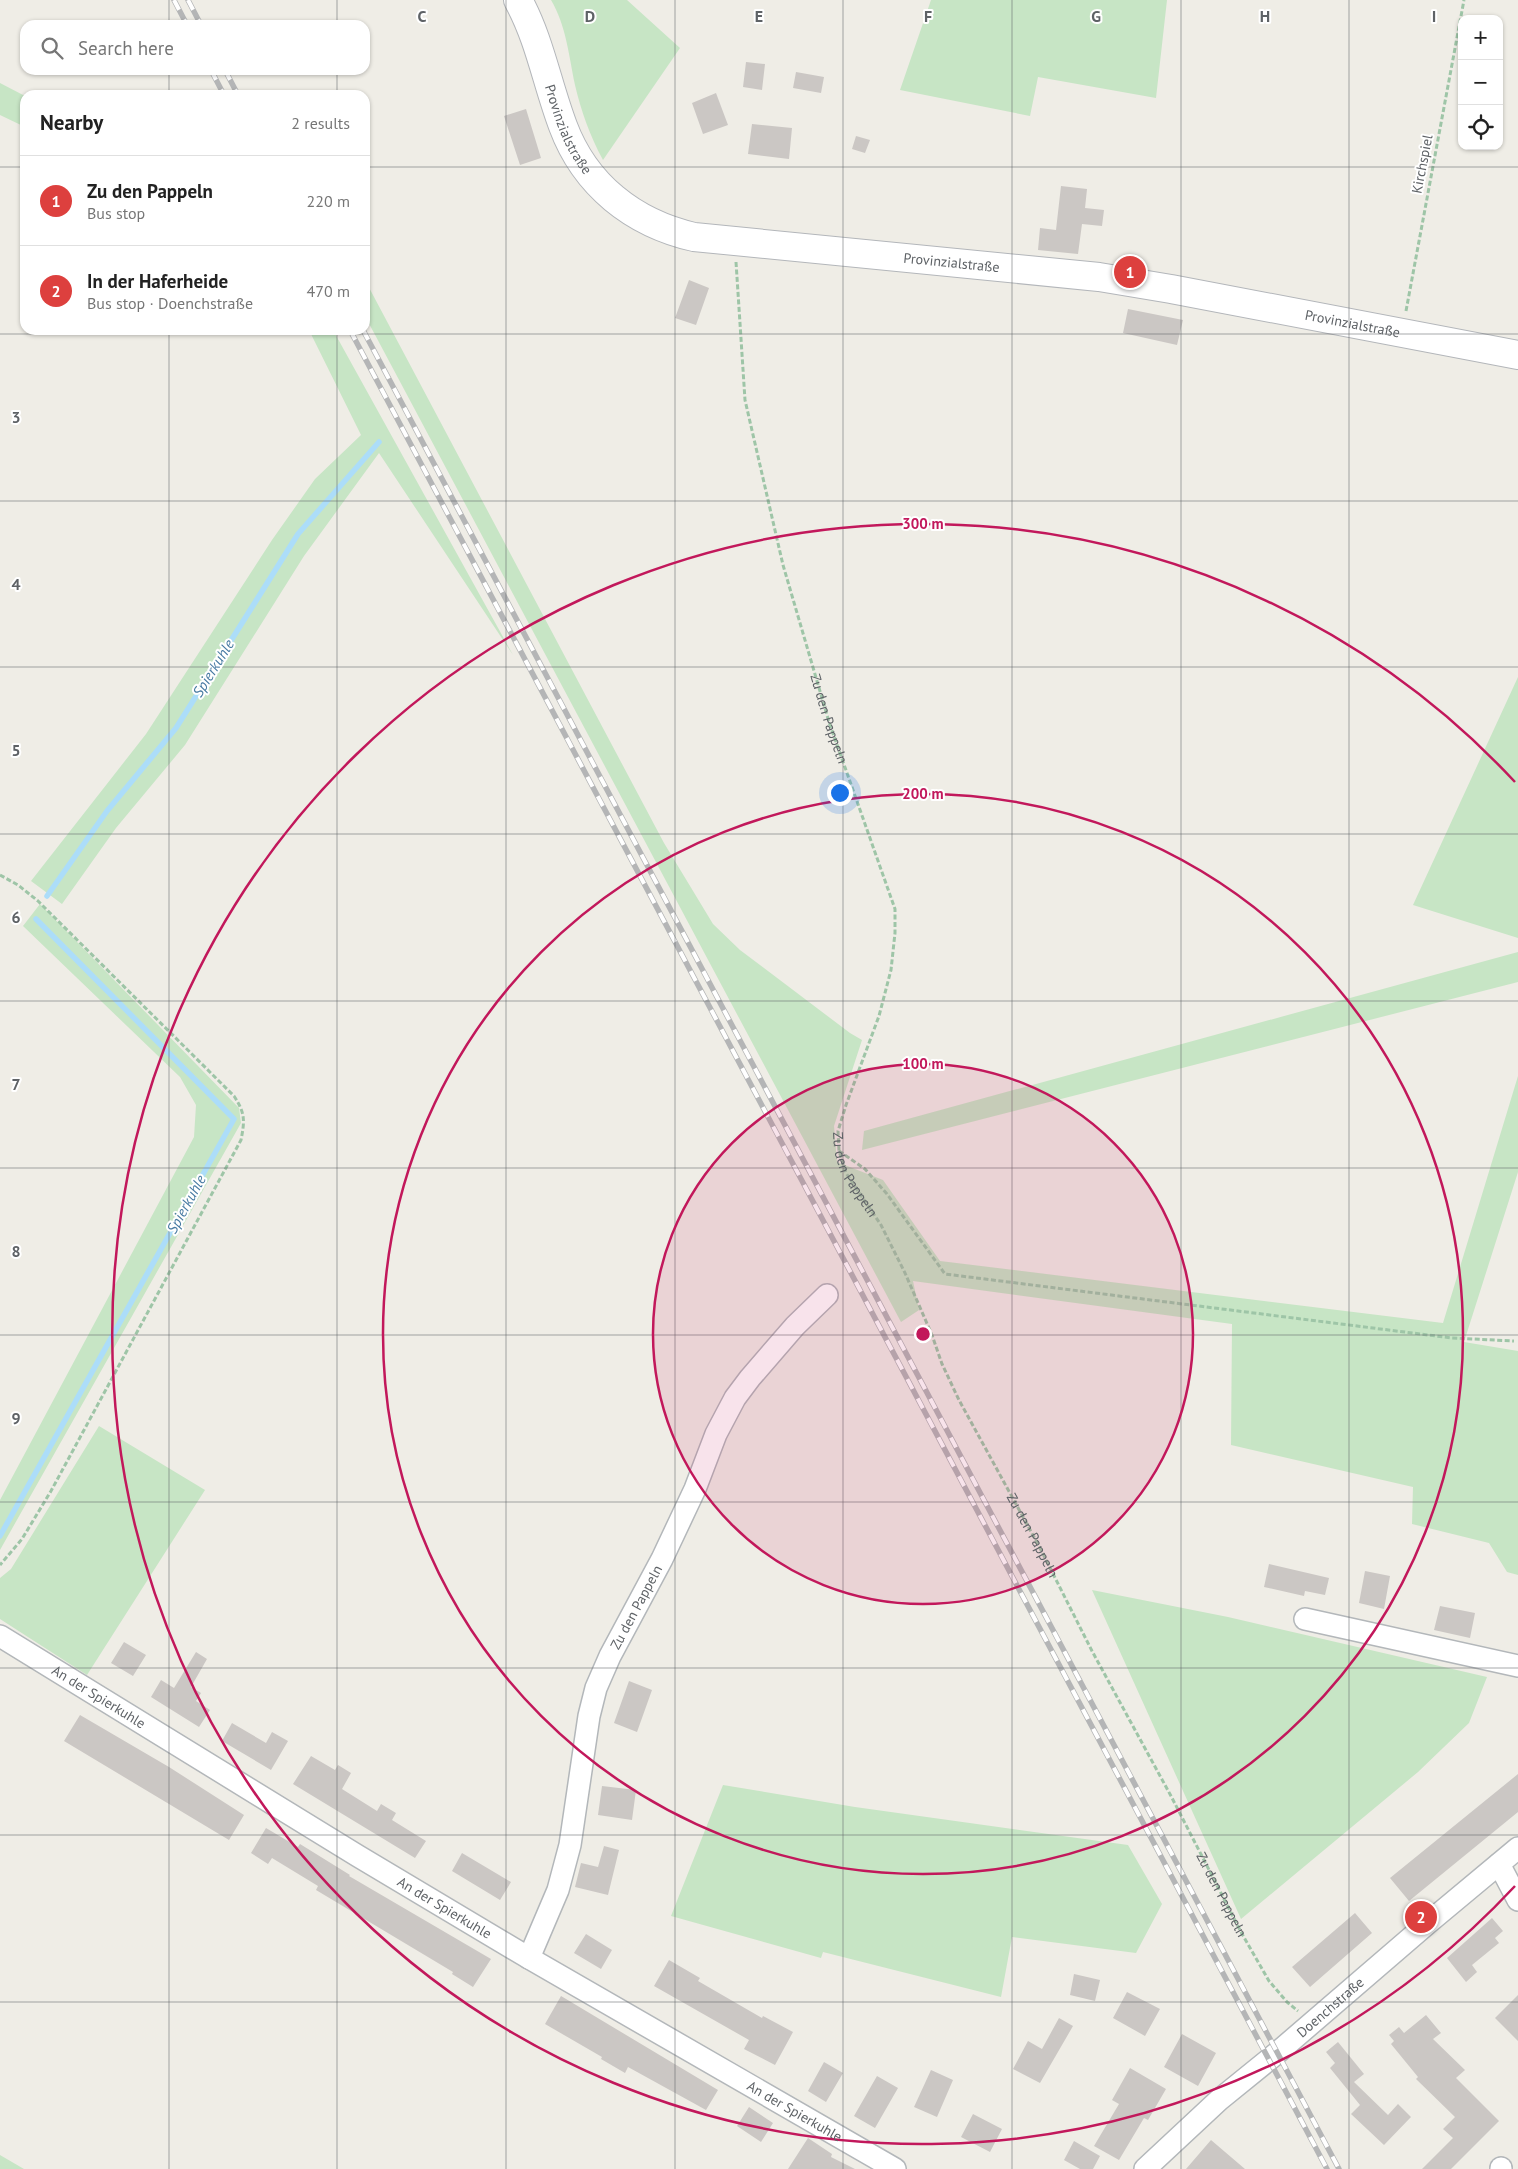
<!DOCTYPE html>
<meta charset="utf-8">
<style>
body{margin:0;font-family:"PT Sans",sans-serif;background:#f2f2f2;color:#222}
.controls{position:absolute;right:15px;top:15px;display:grid;overflow:hidden;border-radius:10px;box-shadow:0 1px 4px #0004}
.controls button{width:45px;height:45px;display:grid;place-items:center;padding:0;border:0;border-bottom:1px solid #e0e0e0;background:#fff;color:#222;font:25px sans-serif}
.you{position:absolute;left:839px;top:792px;width:18px;height:18px;margin:-12px;border:4px solid #fff;border-radius:50%;background:#1a73e8;box-shadow:0 0 0 8px #1a73e833}
.badge{display:grid;place-items:center;width:32px;height:32px;border-radius:50%;background:#dd403e;color:#fff;font-size:16px;font-weight:700}
.pin{position:absolute;translate:-50% -50%;border:2px solid #fff;box-shadow:0 1px 5px #0006}
.list{margin:0;padding:0;list-style:none}
h2{display:flex;justify-content:space-between;align-items:center;height:65px;margin:0;padding:0 20px;font-size:21px}
h2 small{font-size:16px;font-weight:400;color:#767676}
.list li{display:grid;grid-template-columns:32px 1fr auto;gap:15px;align-items:center;box-sizing:border-box;height:90px;padding:0 20px;border-top:1px solid #e0e0e0}
.list b{display:block;font-size:19px;white-space:nowrap}
.list p{margin:0;font-size:16px;white-space:nowrap;color:#767676}
.list em{font-size:16px;font-style:normal;color:#767676}
.icon{flex:none;width:28px;height:28px;fill:none;stroke:currentColor;stroke-width:2;stroke-linecap:round;stroke-linejoin:round}
.map{position:relative;flex:none;width:1518px;height:2169px;overflow:hidden}
.search{position:absolute;background:#fff;box-shadow:0 1px 4px #0004;left:20px;top:20px;width:350px;height:55px;display:flex;align-items:center;gap:12px;box-sizing:border-box;padding:0 18px;border-radius:15px;color:#767676;font-size:19px}
.panel{position:absolute;background:#fff;box-shadow:0 1px 4px #0004;left:20px;top:90px;width:350px;height:245px;border-radius:15px}
.map>svg:first-child{display:block}
.green{fill:#c7e5c5}
.lines{fill:none;stroke-linecap:round;stroke-linejoin:round}
.stream{stroke:#acddf9;stroke-width:5.5}
.building{fill:#cbc7c4}
.street-casing{stroke:#b3b7ba;stroke-width:24}
.secondary-casing{stroke:#b3b6ba;stroke-width:30}
.path{stroke:#9ec5a7;stroke-width:3;stroke-dasharray:5 2.5;stroke-linecap:butt}
.street{stroke:#fff;stroke-width:21}
.secondary{stroke:#fff;stroke-width:28}
.rail-casing{stroke:#b4b5b6;stroke-width:5.5}
.rail{stroke:#fff;stroke-width:4;stroke-dasharray:11;stroke-linecap:butt}
.grid{fill:none;stroke:#5e6266;stroke-width:1;stroke-opacity:0.55}
.ring{fill:none;stroke:#c2185b;stroke-width:2.5}
.labels{text-anchor:middle;dominant-baseline:central;stroke-width:4;stroke-linejoin:round;paint-order:stroke}
.street-label{font-size:14px;fill:#5e6266;stroke:#fff}
.water-label{font-size:15px;font-style:italic;fill:#477aa2;stroke:#fff}
.grid-label{font-size:16px;text-anchor:middle;font-weight:bold;fill:#5e6266;stroke:#fff;stroke-width:4;stroke-linejoin:round;paint-order:stroke}
.centre{fill:#c2185b;stroke:#fff;stroke-width:2.5}
.ring-label{font-size:15px;text-anchor:middle;font-weight:bold;fill:#c2185b;stroke:#fff;stroke-width:4;stroke-linejoin:round;paint-order:stroke}
</style>
<div class="map">
<svg width="1518" height="2169" viewBox="0 0 1518 2169">
<rect width="100%" height="100%" fill="#efede6"/>
<path class="green" d="M551,0H627L680,48L603,160C590,136 581,111 575,85C569,56 566,25 551,0Z
M931,0H1167L1156,98L1038,77L1030,116L900,90Z
M0,83L25,96V127L0,115Z
M365,280L664,843L713,924L740,950L850,1033L862,1040L834,1126L837,1162L883,1180L940,1261L1443,1323L1518,1076V1172L1464,1342L1518,1351V1575L1507,1572L1489,1543L1412,1524L1413,1487L1231,1445L1232,1324L913,1281L919,1310L901,1322L365,316Z
M309,330H333L513,655L379,453L304,556L185,745L116,828L62,904L31,881L146,734L272,540L315,479L361,435Z
M1518,677V938L1413,905Z
M40,904L239,1108L241,1123L0,1550V1500L194,1137L196,1105L180,1077L23,926Z
M1518,952V982L862,1150L864,1131Z
M99,1426L205,1490L87,1675L0,1619V1578L11,1569Z
M1092,1590L1228,1617L1487,1677L1469,1723L1418,1772L1241,1919Z
M723,1785L855,1807L1128,1845L1162,1904L1136,1953L1012,1937L1001,1997L823,1952L821,1958L671,1916Z
M0,2155L24,2169H0Z"/>
<g class="lines">
<path class="stream" d="M47,896L107,811L176,728L298,534L379,442
M0,1536L234,1119L36,919"/>
</g>
<path class="building" d="M746,62L765,64L762,90L743,87Z
M796,72L824,77L821,93L793,88Z
M716,93L728,125L703,134L692,103Z
M526,109L541,158L520,165L504,116Z
M752,124L792,128L789,159L748,154Z
M856,136L870,140L865,153L852,149Z
M1061,186L1087,189L1085,208L1104,210L1102,226L1082,224L1078,254L1038,250L1040,228L1056,230Z
M689,280L709,288L696,325L675,318Z
M1128,309L1183,320L1177,345L1123,333Z
M1269,1564L1329,1578L1325,1595L1305,1591L1304,1596L1264,1587Z
M1365,1571L1390,1576L1384,1609L1359,1603Z
M1440,1606L1475,1613L1470,1638L1434,1630Z
M124,1642L146,1655L133,1676L111,1663Z
M196,1652L207,1659L191,1687L201,1693L196,1701L210,1710L199,1727L151,1697L161,1680L174,1688Z
M629,1681L652,1690L637,1732L614,1723Z
M80,1715L169,1767L244,1815L229,1840L64,1741Z
M232,1723L266,1743L272,1732L288,1741L271,1770L222,1741Z
M311,1756L335,1770L338,1765L351,1773L342,1789L377,1811L381,1804L396,1813L392,1820L426,1841L415,1858L293,1784Z
M1518,1774V1812L1409,1901L1390,1878Z
M602,1786L636,1790L632,1820L598,1815Z
M266,1828L298,1847L300,1844L350,1875L349,1876L491,1959L473,1987L452,1974L453,1972L316,1890L318,1886L272,1858L268,1864L251,1853Z
M604,1846L619,1850L608,1895L575,1887L581,1863L598,1867Z
M462,1853L511,1882L500,1900L452,1871Z
M1355,1913L1372,1933L1310,1987L1292,1967Z
M1492,1918L1503,1931L1495,1938L1499,1943L1472,1965L1477,1972L1466,1982L1447,1958Z
M586,1934L612,1950L601,1969L574,1953Z
M669,1960L700,1978L698,1981L762,2018L763,2016L793,2032L775,2065L744,2049L749,2040L654,1986Z
M1074,1974L1100,1980L1095,2001L1070,1995Z
M1127,1992L1160,2009L1145,2036L1113,2018Z
M1518,1995V2041L1495,2018Z
M561,1996L718,2090L706,2110L628,2067L625,2073L601,2059L602,2057L545,2024Z
M1426,2015L1441,2033L1433,2039L1465,2070L1456,2078L1499,2121L1451,2169H1422L1453,2138L1443,2129L1455,2117L1416,2079L1418,2077L1391,2044L1394,2041L1389,2035L1399,2027L1404,2033Z
M1059,2018L1073,2026L1040,2083L1013,2069L1028,2041L1042,2049Z
M1182,2034L1216,2053L1198,2086L1164,2067Z
M1338,2042L1364,2074L1354,2082L1388,2115L1398,2104L1411,2117L1384,2145L1351,2114L1360,2105L1330,2068L1335,2063L1326,2052Z
M824,2062L843,2073L826,2102L808,2091Z
M1130,2068L1166,2089L1148,2120L1144,2118L1119,2160L1094,2146L1119,2104L1112,2100Z
M931,2070L953,2080L937,2117L914,2107Z
M877,2076L898,2088L875,2128L854,2116Z
M749,2107L773,2123L761,2142L737,2126Z
M973,2114L1002,2129L990,2152L961,2137Z
M808,2138L832,2154L831,2157L855,2169H788Z
M1211,2140L1245,2169H1186Z
M1074,2141L1100,2156L1093,2169H1080L1064,2160Z"/>
<g class="lines">
<defs>
<g id="street">
<path d="M1305,1619L1518,1666"/>
<path id="s2" d="M0,1636L358,1856L529,1958L895,2169"/>
<path d="M1499,1864L1518,1900"/>
<path id="s3" d="M529,1958L558,1890L570,1845L589,1716L596,1688L610,1656L662,1559L695,1489L716,1434L735,1398L750,1378L795,1326L827,1295"/>
<path d="M1501,2168V2169"/>
<path id="s4" d="M1145,2169L1219,2100L1277,2053L1428,1923L1518,1848"/>
</g>
<g id="secondary">
<path id="s5" d="M518,0C540,40 547,84 563,126C585,185 633,223 694,237L1099,277L1171,289L1518,355"/>
</g>
</defs>
<use href="#street" class="street-casing"/>
<use href="#secondary" class="secondary-casing"/>
<g class="path">
<path id="s1" d="M736,262L745,400L783,565L829,722L895,909V933L891,970L879,1016L846,1105L838,1131L839,1151L846,1173L881,1225L905,1273L932,1335L942,1364L959,1400L1040,1548L1092,1651L1171,1796L1241,1932L1269,1981L1287,2002L1298,2011"/>
<path d="M1406,311L1464,0"/>
<path d="M0,875L18,885L38,901L234,1096C245,1113 245,1120 241,1140L51,1491L22,1539L0,1565"/>
<path d="M839,1151L865,1169L887,1194L945,1274L1452,1338L1514,1341"/>
</g>
<use href="#street" class="street"/>
<use href="#secondary" class="secondary"/>
<defs>
<path id="rail" d="M174,0L187,25
M188,0L201,25
M211,70L224,95
M225,70L238,95
M350,330L1327,2169
M363,330L1339,2169"/>
</defs>
<use href="#rail" class="rail-casing"/>
<use href="#rail" class="rail"/>
</g>
<path class="grid" d="M169,0V25M337,0V25M506,0V2169M675,0V2169M843,0V2169M1012,0V2169M1181,0V2169M1349,0V2169M169,70V95M337,70V95M0,167H25M365,167H1518M169,330V2169M337,330V2169M0,334H1518M0,501H1518M0,667H1518M0,834H1518M0,1001H1518M0,1168H1518M0,1335H1518M0,1502H1518M0,1668H1518M0,1835H1518M0,2002H1518"/>
<circle cx="923" cy="1334" r="270" fill="#c2185b" fill-opacity=".12"/>
<g class="ring">
<circle cx="923" cy="1334" r="270"/>
<circle cx="923" cy="1334" r="540"/>
<path d="M1515 1886A810 810 0 1 1 1515 782"/>
</g>
<g class="labels">
<g class="street-label">
<text stroke="none"><textPath href="#s5" startOffset="139">Provinzialstraße</textPath></text>
<text transform="translate(1422 164) rotate(-79)">Kirchspiel</text>
<text stroke="none"><textPath href="#s5" startOffset="572">Provinzialstraße</textPath></text>
<text stroke="none"><textPath href="#s5" startOffset="978">Provinzialstraße</textPath></text>
<text stroke="none"><textPath href="#s1" startOffset="468">Zu den Pappeln</textPath></text>
<text stroke="none"><textPath href="#s1" startOffset="948">Zu den Pappeln</textPath></text>
<text stroke="none"><textPath href="#s1" startOffset="1352">Zu den Pappeln</textPath></text>
<text stroke="none"><textPath href="#s3" startOffset="370">Zu den Pappeln</textPath></text>
<text stroke="none"><textPath href="#s2" startOffset="116">An der Spierkuhle</textPath></text>
<text stroke="none"><textPath href="#s1" startOffset="1758">Zu den Pappeln</textPath></text>
<text stroke="none"><textPath href="#s2" startOffset="521">An der Spierkuhle</textPath></text>
<text stroke="none"><textPath href="#s4" startOffset="246">Doenchstraße</textPath></text>
<text stroke="none"><textPath href="#s2" startOffset="926">An der Spierkuhle</textPath></text>
</g>
<g class="water-label">
<text transform="translate(213 668) rotate(-58)">Spierkuhle</text>
<text transform="translate(186 1204) rotate(-61)">Spierkuhle</text>
</g>
</g>
<g class="grid-label">
<text x="422" y="22">C</text>
<text x="590" y="22">D</text>
<text x="759" y="22">E</text>
<text x="928" y="22">F</text>
<text x="1096" y="22">G</text>
<text x="1265" y="22">H</text>
<text x="1434" y="22">I</text>
<text x="16" y="423">3</text>
<text x="16" y="590">4</text>
<text x="16" y="756">5</text>
<text x="16" y="923">6</text>
<text x="16" y="1090">7</text>
<text x="16" y="1257">8</text>
<text x="16" y="1424">9</text>
</g>
<circle cx="923" cy="1334" r="8" class="centre"/>
<g class="ring-label">
<text x="923" y="529">300 m</text>
<text x="923" y="799">200 m</text>
<text x="923" y="1069">100 m</text>
</g>
</svg>
<div class="controls">
<button>+</button>
<button>−</button>
<button><svg class="icon" aria-label="locate" viewBox="0 0 24 24"><circle cx="12" cy="12" r="6"/><path d="M12 2v4M12 18v4M2 12h4M18 12h4"/></svg></button>
</div>
<div class="you"></div>
<div class="pin badge" style="left:1130px;top:272px">1</div>
<div class="pin badge" style="left:1421px;top:1917px">2</div>
<div class="search"><svg class="icon" aria-label="search" viewBox="0 0 24 24"><circle cx="10" cy="10" r="6"/><path d="M15 15l6 6"/></svg>Search here</div>
<section class="panel">
<h2>Nearby<small>2 results</small></h2>
<ul class="list">
<li><span class="badge">1</span><div><b>Zu den Pappeln</b><p>Bus stop</p></div><em>220 m</em></li>
<li><span class="badge">2</span><div><b>In der Haferheide</b><p>Bus stop · Doenchstraße</p></div><em>470 m</em></li>
</ul>
</section>
</div>
